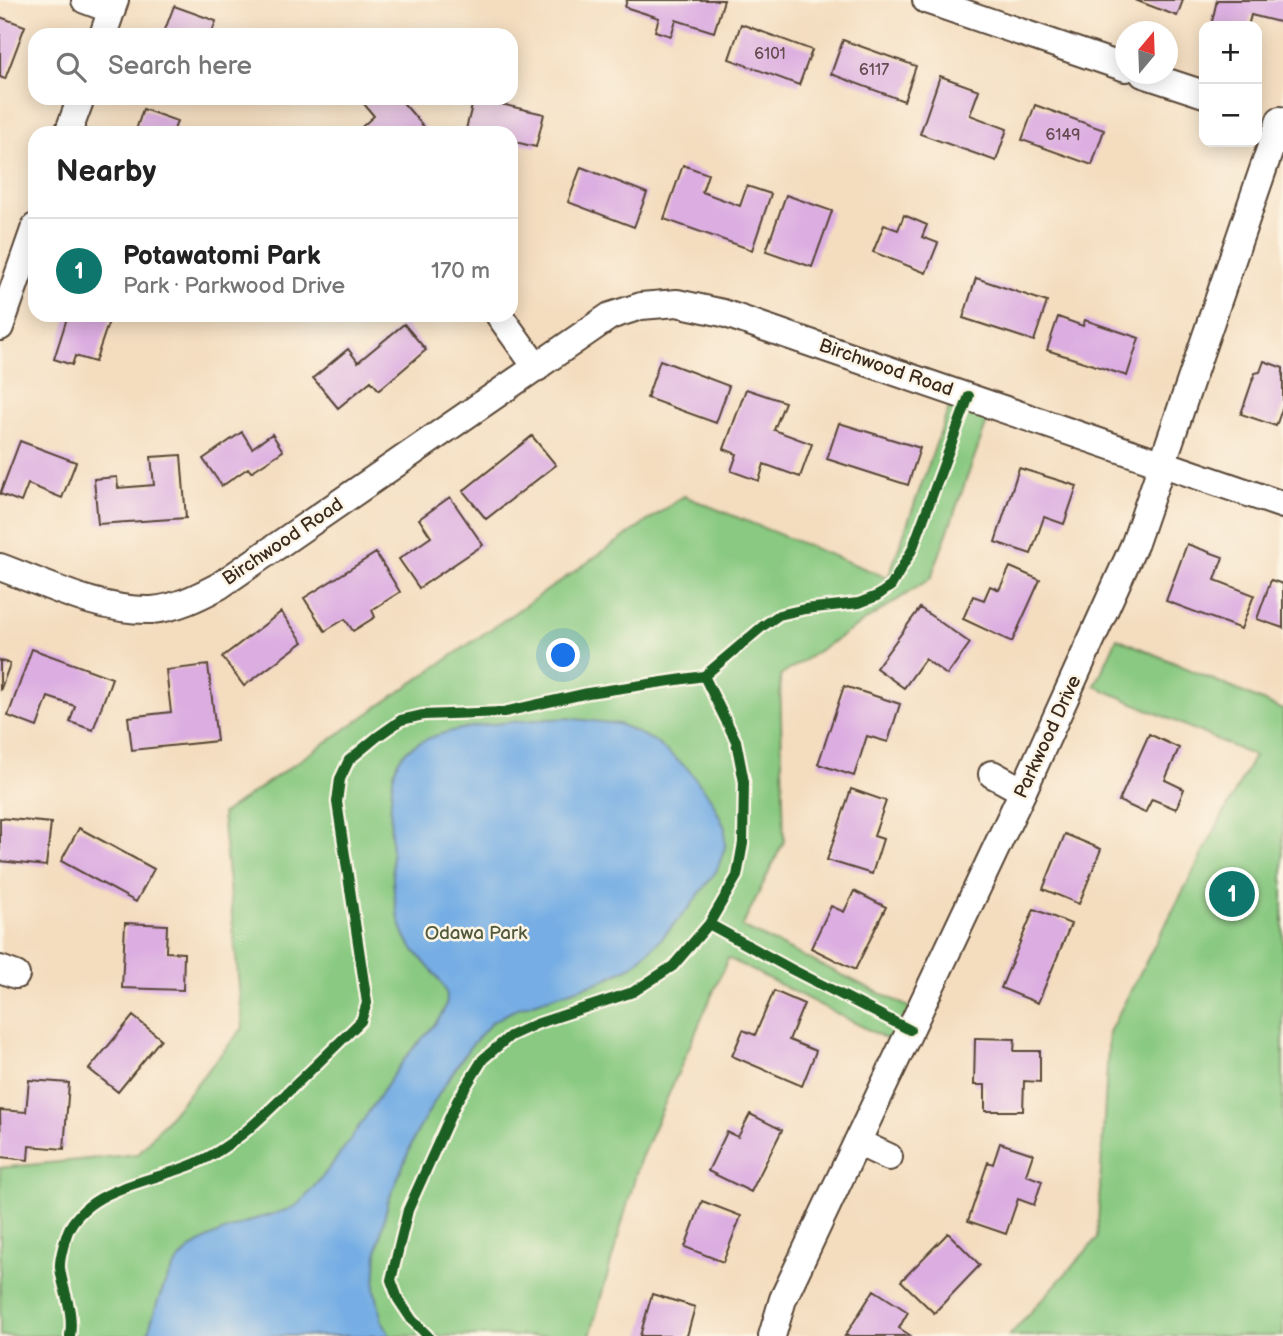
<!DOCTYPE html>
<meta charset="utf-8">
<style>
body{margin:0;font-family:"Balsamiq Sans",sans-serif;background:#f6f6f6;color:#222}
.controls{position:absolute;right:21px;top:21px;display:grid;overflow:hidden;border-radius:14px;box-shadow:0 4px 18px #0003}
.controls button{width:63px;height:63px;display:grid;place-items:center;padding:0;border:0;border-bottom:2px solid #e0e0e0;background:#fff;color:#222;font:35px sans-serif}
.compass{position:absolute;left:1115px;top:21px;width:63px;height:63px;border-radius:50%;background:#fff;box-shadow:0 4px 18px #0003;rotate:19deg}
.you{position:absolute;left:564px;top:656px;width:24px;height:24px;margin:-18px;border:5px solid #fff;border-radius:50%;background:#1a73e8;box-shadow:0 0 0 10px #1a73e833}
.badge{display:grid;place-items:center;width:46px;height:46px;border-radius:50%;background:#0f766e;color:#fff;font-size:23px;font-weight:700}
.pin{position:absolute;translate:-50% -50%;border:4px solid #fff;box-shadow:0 2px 7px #0006}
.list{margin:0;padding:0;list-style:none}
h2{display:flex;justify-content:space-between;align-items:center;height:91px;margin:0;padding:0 28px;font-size:30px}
h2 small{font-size:23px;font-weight:400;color:#767676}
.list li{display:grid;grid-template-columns:46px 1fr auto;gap:21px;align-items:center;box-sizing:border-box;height:105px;padding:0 28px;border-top:2px solid #e0e0e0}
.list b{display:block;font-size:26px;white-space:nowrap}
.list p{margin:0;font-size:23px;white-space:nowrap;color:#767676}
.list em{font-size:23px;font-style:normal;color:#767676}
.icon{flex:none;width:38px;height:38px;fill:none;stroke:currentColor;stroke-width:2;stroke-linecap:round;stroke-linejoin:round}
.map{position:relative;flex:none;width:1283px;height:1336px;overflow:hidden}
.search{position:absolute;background:#fff;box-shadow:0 4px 18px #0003;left:28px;top:28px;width:490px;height:77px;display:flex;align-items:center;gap:18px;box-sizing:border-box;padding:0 24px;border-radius:21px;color:#767676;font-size:26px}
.panel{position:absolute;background:#fff;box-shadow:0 4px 18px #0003;left:28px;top:126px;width:490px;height:196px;border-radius:21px}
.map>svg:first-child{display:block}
.green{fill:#89c981;stroke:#627a50;stroke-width:2}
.water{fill:#74ade4;stroke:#586c81;stroke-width:2}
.building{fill:#dcade1}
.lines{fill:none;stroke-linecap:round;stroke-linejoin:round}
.street-casing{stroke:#574536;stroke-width:30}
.street{stroke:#fff;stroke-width:26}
.cycleway-casing{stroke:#fcf5e5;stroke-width:15}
.cycleway{stroke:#1b5e20;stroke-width:10}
.labels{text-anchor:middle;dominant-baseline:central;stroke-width:5;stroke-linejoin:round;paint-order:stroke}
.number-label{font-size:16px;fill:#634b4f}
.street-label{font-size:19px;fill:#3b2a1e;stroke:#fcf5e5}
.park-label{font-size:19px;fill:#525a3c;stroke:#fcf5e5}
</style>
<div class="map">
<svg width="1283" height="1336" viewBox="0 0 1283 1336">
<rect width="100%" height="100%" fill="#fcf5e5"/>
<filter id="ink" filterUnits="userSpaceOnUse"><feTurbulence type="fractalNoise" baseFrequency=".0143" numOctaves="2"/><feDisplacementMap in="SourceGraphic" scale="14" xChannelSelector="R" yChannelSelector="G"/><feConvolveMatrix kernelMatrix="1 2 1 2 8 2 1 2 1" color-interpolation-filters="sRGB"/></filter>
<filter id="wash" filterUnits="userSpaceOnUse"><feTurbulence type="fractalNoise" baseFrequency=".00686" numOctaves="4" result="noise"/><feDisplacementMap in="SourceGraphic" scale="28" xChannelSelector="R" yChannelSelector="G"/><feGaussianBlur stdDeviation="1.57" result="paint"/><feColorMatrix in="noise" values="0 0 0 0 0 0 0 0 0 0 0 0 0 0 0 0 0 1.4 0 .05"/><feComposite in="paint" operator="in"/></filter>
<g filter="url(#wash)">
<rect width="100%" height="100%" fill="#f4ddbf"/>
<path class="green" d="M955,391L993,405L931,578L780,676L784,841L742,927L919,1012L902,1047L728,958L640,1160L590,1336H0V1168L138,1154L243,1028L222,814L684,496L888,578Z
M1117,638L1283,710V1336H1009L1097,1239L1109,1032L1254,756L1095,686Z"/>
<path class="water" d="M566,718L619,724L653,740L688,769L712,800L725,828V847L717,870L689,908L660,940L634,965L602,981L518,1008L492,1022L469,1048L440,1092L415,1136L388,1202L377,1251L375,1289L382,1321L390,1336H147C154,1312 164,1277 181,1258C199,1238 230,1229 255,1219C267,1215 285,1212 295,1206C304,1201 311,1190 317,1183C350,1145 374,1101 403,1061C415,1044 433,1030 443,1012C446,1006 448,998 446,992C439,973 414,956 405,936C391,905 393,870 391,837C390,819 390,780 397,763C416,723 526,721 566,718Z"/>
<g id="blocks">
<path class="building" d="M627,0H724L714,32L676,20L671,36L655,31L659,18L625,7Z
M1135,0H1183L1177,16Z
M1217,0H1283V23L1251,15L1248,26H1211Z
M174,6L216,21L211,35H163Z
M0,17L25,26L5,79L0,77Z
M741,24L812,50L799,85L729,59Z
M843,40L916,66L904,101L831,74Z
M940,76L979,90L970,115L1007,129L996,161L920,134Z
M359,98H399L425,128L419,133H355L374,116Z
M474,98L544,114L536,147L511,141V133H465Z
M1035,105L1104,130L1092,165L1022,140Z
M143,109L177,121L173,133H135Z
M683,165L708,174L702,192L740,206L747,186L771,194L752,250L664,219Z
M581,167L647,193L634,227L568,202Z
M786,195L832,211L812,267L766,251Z
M904,215L927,225L922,237L938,243L926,273L873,252L884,225L898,230Z
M976,278L1047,302L1034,341L963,318Z
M68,315L77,317L78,315H111L95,362L75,356L72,365L54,359Z
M1058,317L1083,326L1085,320L1139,338L1127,376L1047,350Z
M404,324L426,350L379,390L371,381L338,408L313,378L348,349L358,362Z
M660,360L729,386L716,423L647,398Z
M1264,361L1283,368V406L1276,426L1241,414L1255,373L1260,372Z
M746,389L785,402L774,430L812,444L800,477L764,464L759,481L731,471L737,454L724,449Z
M839,423L920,448L908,485L827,459Z
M242,432L252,448L272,434L283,451L251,472L248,468L222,486L203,459Z
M532,436L556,465L486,519L463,491Z
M20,441L76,462L62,498L28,484L21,502L0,494Z
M181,455L186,518L98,524L94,479L117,477L118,488L154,485L151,457Z
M1019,468L1077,486L1064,524L1044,517L1031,554L995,542Z
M450,497L483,545L419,588L399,559L431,537L419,519Z
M1187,544L1223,557L1215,580L1254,595L1241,629L1166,601Z
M376,553L400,592L372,610L375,617L353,631L345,619L325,631L304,598Z
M1010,567L1040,580L1012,642L963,619L973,596L984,600L990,586L999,590Z
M1271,580L1283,584V628L1257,619Z
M920,608L970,643L947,675L925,659L904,688L876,668Z
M281,612L303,642L244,686L222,657Z
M32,649L112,678L93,730L70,722L75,706L48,697L37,727L8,716Z
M0,660L10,664L0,691Z
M208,665L217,741L132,750L128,717L171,712L166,670Z
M844,686L900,704L888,742L867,736L854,776L818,764Z
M1149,734L1179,748L1165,780L1184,789L1176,809L1152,799L1145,813L1119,801Z
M851,789L886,801L874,836L883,839L872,874L827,860Z
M0,818L51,823L46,866L0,861Z
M79,828L154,869L136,902L61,861Z
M1065,834L1101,849L1079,904L1043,889Z
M854,891L886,907L855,970L811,948L831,906L844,912Z
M1034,909L1071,924L1038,1003L1001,988Z
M125,923L167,925L166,952L184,953L183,990L122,988Z
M774,991L804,1004L789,1040L816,1051L802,1086L732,1056L743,1030L755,1035Z
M133,1016L161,1039L118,1092L89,1069Z
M975,1038L1015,1039L1014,1051H1040V1082L1024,1081L1023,1111H985V1085H974Z
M29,1080L69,1083L64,1149L29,1146L28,1160L1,1157L0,1110L26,1112Z
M750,1114L782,1130L751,1192L708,1171L727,1132L738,1137Z
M1000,1143L1033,1154L1026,1175L1042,1181L1034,1205L1018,1199L1006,1234L968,1221L988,1162L993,1164Z
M702,1201L741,1216L723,1262L685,1247Z
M948,1233L980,1265L934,1313L901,1281Z
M874,1290L908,1312L899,1328L911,1336H845Z
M652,1294L695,1307L687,1336H640Z"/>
</g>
</g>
<g filter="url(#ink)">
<use href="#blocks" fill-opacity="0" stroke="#574536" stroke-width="2"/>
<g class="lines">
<defs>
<path id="street" d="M85,0L112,10
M926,0L1126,68
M103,35L115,0
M1143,74L1204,94
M68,133L81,98
M499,315L537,368
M0,327L35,227
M0,567C46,584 102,612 152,610C176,608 198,597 219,586L610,316L641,306L677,303L723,313L1283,505
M992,774L1023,791
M0,969L16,975
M857,1142L889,1157
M772,1336L783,1299L1023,791L1135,543L1280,120"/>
</defs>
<use href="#street" class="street-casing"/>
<use href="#street" class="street"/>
<defs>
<path id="cycleway" d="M709,924L791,969L910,1030
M70,1336C74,1309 63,1292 60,1268C59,1260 66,1234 70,1227C93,1186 156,1181 196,1163C233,1147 260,1119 288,1092C313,1068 337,1045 361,1021L367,1003L337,802L340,779L349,760L377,737L401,720L423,715L504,712L588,693L704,676L763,626L779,615L805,609L859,603L877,596L891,586L912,550L969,396
M428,1336L412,1320L398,1299L391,1280L408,1210L457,1101L483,1059L510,1036L536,1024L633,992L673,966L709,924L737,876L743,843L744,782L736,741L704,676"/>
</defs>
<use href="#cycleway" class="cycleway-casing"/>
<use href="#cycleway" class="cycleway"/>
</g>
</g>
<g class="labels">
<g class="number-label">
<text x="770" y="54">6101</text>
<text x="874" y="70">6117</text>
<text x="1063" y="135">6149</text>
</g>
<g class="street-label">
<text transform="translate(886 368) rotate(19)">Birchwood Road</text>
<text transform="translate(283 542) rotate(-34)">Birchwood Road</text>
<text transform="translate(1048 737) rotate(-65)">Parkwood Drive</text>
</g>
<g class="park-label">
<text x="476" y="933">Odawa Park</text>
</g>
</g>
</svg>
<div class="controls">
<button>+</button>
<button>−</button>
</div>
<svg class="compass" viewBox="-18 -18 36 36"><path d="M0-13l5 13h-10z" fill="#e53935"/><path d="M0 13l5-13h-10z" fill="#767676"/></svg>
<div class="you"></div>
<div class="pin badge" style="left:1232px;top:894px">1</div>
<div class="search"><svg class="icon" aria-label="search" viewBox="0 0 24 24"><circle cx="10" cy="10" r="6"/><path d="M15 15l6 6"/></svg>Search here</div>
<section class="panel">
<h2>Nearby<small></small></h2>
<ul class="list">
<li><span class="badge">1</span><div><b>Potawatomi Park</b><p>Park · Parkwood Drive</p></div><em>170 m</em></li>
</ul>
</section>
</div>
